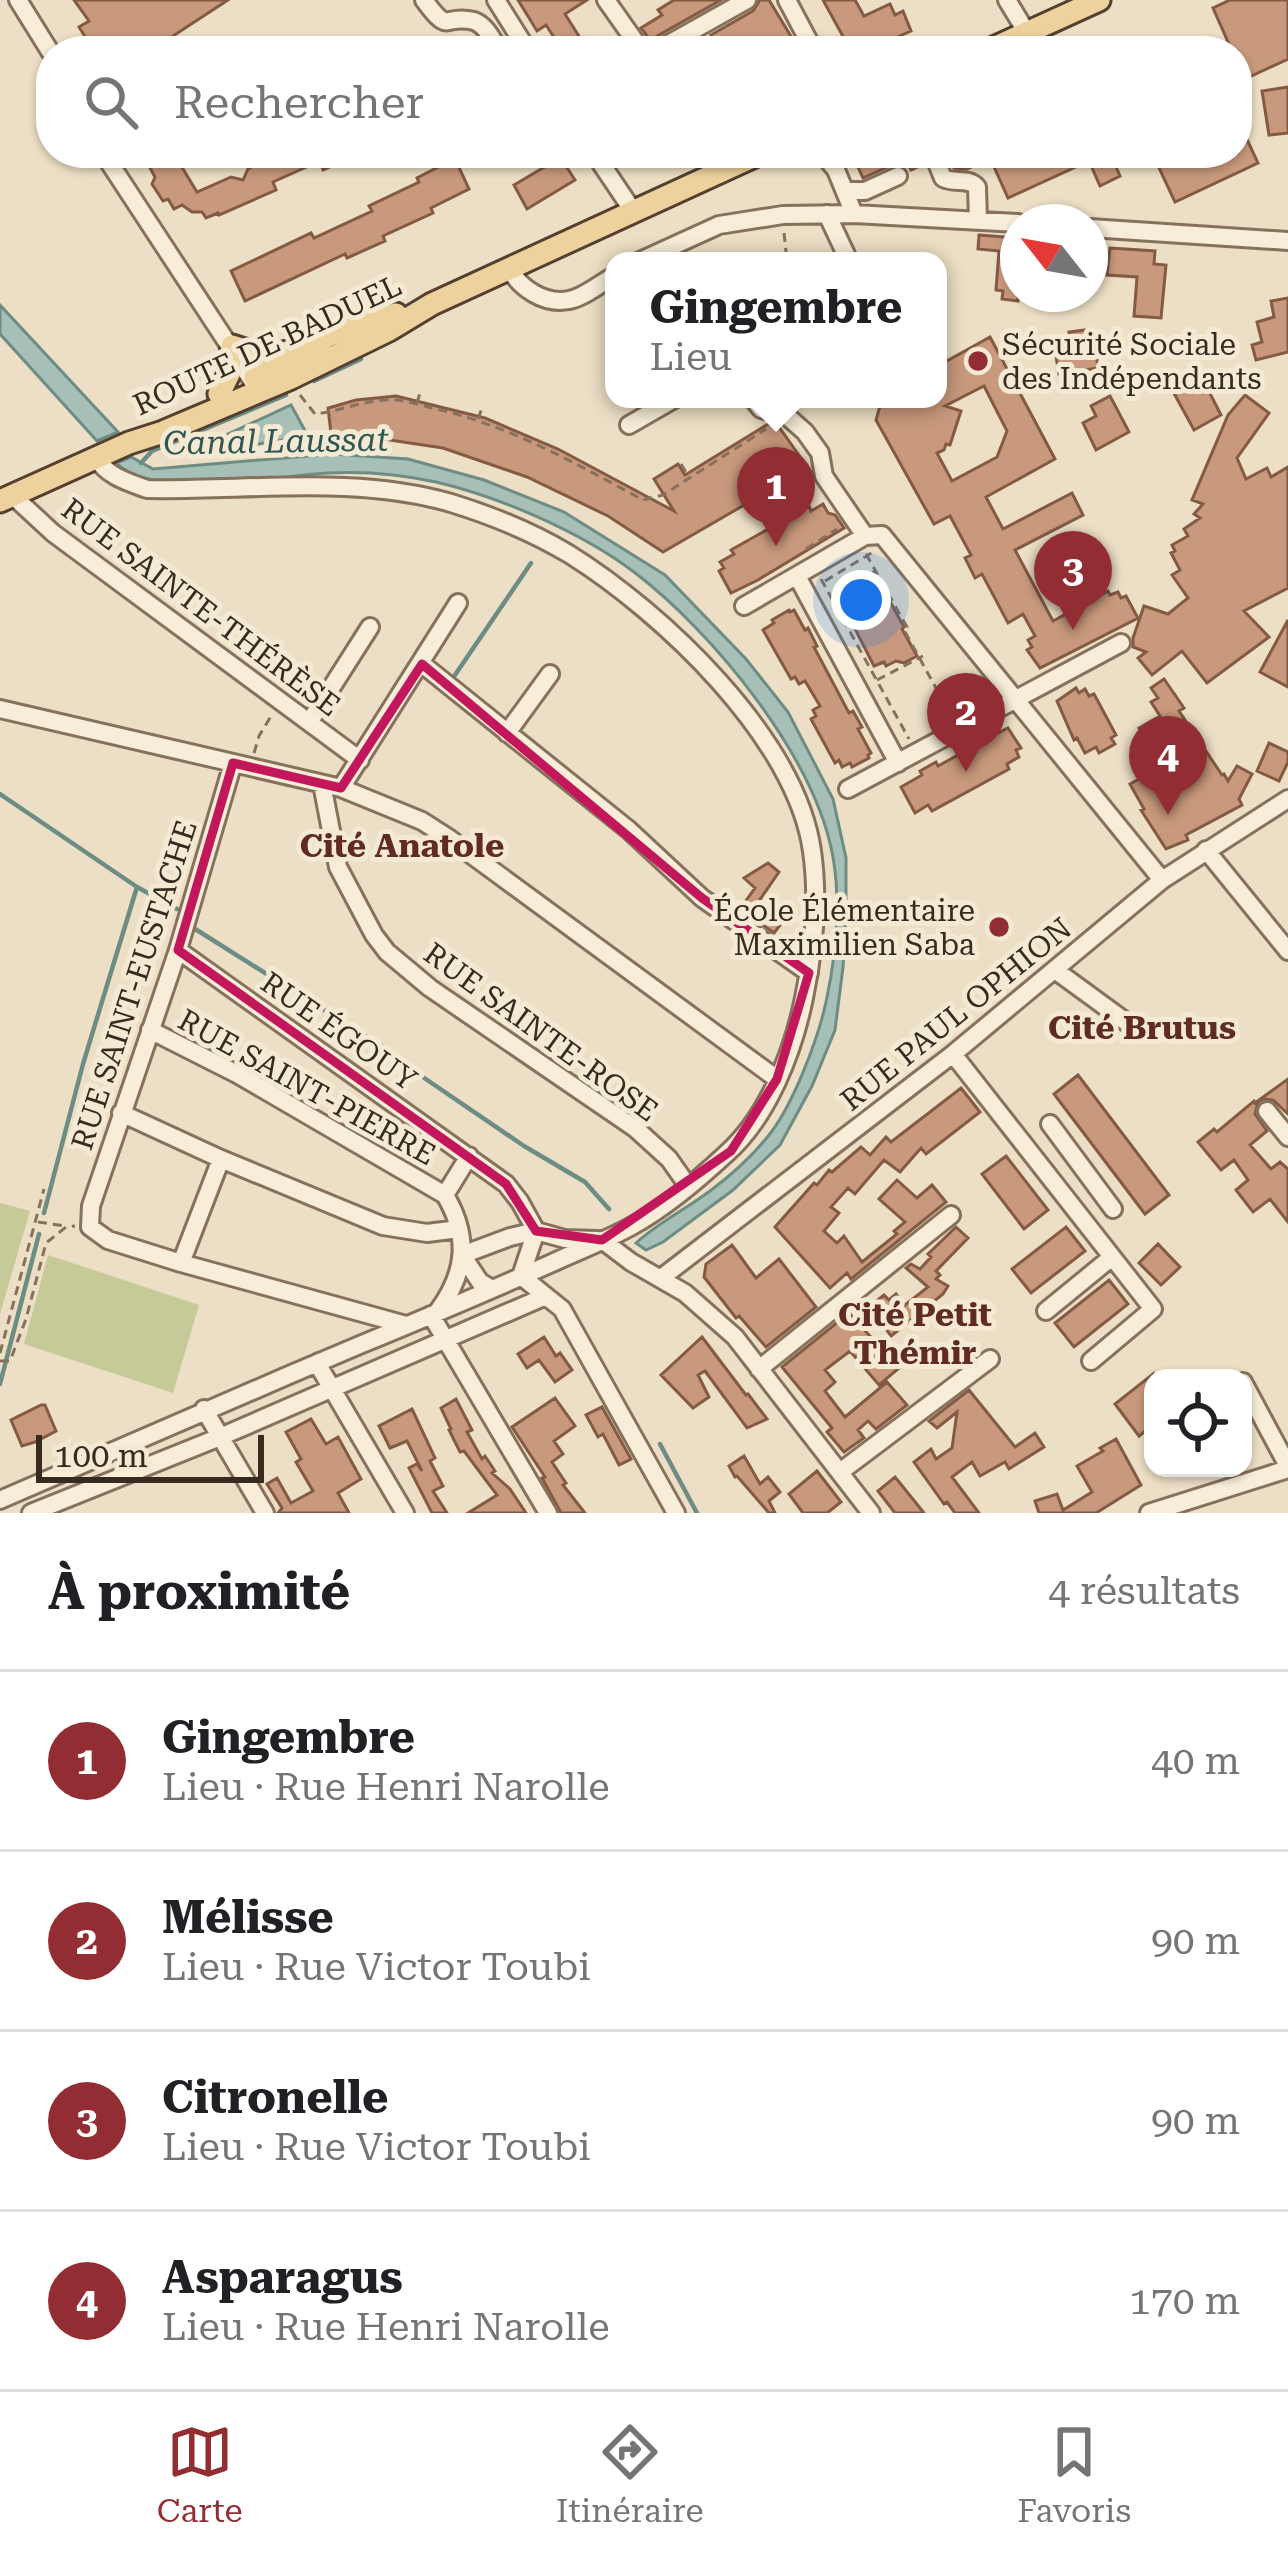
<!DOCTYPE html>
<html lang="fr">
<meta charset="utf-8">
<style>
body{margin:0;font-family:"Roboto Serif",serif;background:#f2f2f2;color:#202124}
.controls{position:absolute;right:36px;bottom:36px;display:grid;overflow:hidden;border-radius:24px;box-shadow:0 3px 9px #0004}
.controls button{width:108px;height:108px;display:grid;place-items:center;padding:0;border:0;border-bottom:3px solid #e0e0e0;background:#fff;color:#202124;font:60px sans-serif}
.compass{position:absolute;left:1000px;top:204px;width:108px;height:108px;border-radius:50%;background:#fff;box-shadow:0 3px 9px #0004;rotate:301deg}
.scale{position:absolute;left:36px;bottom:30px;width:228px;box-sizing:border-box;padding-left:12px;border:6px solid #372a1f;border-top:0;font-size:33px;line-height:42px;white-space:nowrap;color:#372a1f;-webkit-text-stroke:9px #f4ead4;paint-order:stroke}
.you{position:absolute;left:861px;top:600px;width:42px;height:42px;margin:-30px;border:9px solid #fff;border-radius:50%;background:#1a73e8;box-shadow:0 0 0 18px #1a73e833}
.badge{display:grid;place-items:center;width:78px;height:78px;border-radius:50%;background:#922e33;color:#fff;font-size:39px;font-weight:700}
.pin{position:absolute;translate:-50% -99px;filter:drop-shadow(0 3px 6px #0008)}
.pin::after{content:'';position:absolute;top:63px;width:42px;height:36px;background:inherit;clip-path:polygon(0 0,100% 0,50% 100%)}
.popup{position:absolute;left:605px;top:252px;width:342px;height:156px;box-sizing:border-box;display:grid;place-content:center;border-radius:24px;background:#fff;filter:drop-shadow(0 3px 9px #0005);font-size:39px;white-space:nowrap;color:#757577}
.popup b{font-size:45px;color:#202124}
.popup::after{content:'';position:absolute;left:50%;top:100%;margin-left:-24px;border:24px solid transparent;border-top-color:#fff}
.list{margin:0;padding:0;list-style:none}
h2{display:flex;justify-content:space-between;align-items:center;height:156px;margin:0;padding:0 48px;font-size:51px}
h2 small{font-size:39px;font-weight:400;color:#757577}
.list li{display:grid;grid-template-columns:78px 1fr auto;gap:36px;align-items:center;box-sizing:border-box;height:180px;padding:0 48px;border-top:3px solid #e0e0e0}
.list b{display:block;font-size:45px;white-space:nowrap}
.list p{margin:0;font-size:39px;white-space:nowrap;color:#757577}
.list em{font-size:39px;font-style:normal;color:#757577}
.icon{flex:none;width:66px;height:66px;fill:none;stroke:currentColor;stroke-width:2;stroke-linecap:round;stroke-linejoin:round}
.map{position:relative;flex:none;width:1288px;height:1513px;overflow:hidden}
.search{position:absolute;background:#fff;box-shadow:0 3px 9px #0004;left:36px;right:36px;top:36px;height:132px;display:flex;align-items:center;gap:30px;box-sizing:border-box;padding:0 42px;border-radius:48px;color:#757577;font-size:45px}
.sheet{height:876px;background:#fff}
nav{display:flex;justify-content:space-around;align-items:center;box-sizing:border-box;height:168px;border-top:3px solid #e0e0e0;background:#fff;font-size:33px;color:#757577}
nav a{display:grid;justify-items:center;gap:6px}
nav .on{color:#922e33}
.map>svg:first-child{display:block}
.green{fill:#c6ca99}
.water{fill:#a6bfb7;stroke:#6d8d84;stroke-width:3}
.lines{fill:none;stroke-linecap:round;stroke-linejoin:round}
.stream{stroke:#6d8d84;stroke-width:4.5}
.building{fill:#c8997c;stroke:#845a43;stroke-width:3;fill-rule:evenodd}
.minor-casing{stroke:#86715c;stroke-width:22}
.major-casing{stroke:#543f30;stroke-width:27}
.path{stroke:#86715c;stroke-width:3;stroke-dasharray:9 6;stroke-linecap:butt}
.minor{stroke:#f7edd8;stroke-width:16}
.major{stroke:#edd29e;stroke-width:21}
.marked{fill:none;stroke:#c2185b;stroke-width:9;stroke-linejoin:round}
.poi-dot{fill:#922e33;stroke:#f4ead4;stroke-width:4.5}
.labels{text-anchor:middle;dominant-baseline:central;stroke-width:10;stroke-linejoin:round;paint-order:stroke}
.poi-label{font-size:30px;fill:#372a1f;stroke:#f4ead4;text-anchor:start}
.street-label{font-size:30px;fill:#372a1f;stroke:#f4ead4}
.water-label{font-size:33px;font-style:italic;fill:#2f5652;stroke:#f4ead4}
.neighbourhood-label{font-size:33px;font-weight:bold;fill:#612c20;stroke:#f4ead4}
</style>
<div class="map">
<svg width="1288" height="1513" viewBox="0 0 1288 1513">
<rect width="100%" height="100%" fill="#ecdfc5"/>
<path class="green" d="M0,1203L30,1211L0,1314Z
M48,1255L199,1305L173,1393L24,1344Z"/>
<path class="water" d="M0,305L118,432L97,441L0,334Z
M291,405L308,436L234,448L228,434Z
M332,454L408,459L484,480L564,512L665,575L746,659L788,712L833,799L846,858V918L843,967L835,1030L812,1086L780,1145L733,1190L663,1242L646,1250L636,1243C658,1223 686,1209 710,1191C730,1176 754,1154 769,1135C793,1105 818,1039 826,1002C836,956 841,904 833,857C815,757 714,633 634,572C581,532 500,497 436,482C400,474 365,471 328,473C274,476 156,501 116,463L131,457L153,469Z"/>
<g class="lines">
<path class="stream" d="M314,381L361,359
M141,463L152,451L286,395
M455,675L531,563
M0,794L137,887L177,909
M192,927L389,1051L414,1071L524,1146L585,1182L609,1209
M44,1213L83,1064L137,887
M0,1384L39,1234
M660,1444L697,1513"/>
</g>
<path class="building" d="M74,0H228L150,51H94L79,27L89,21Z
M518,0H587L565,14L582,41L563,51L546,25L537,31Z
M674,0H721L650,40L641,28L662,15L658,10Z
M760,0H769L795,43L782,51H693L714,40L711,35L753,11Z
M823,0H855L864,16L890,4L895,15L903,11L911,31L886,42L890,51H851Z
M1230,0H1288V59L1245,79L1237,61V51H1232L1213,8Z
M1288,87V133L1269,135L1262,91Z
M1237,118L1258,163L1175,202L1152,153H1237Z
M277,153H361L323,170L320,161L273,182L276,190L219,215L218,213L206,218L202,212H192L182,205L174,209L168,199L163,201L152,184L155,177L150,168L160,162L163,156L177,159L197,192L231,177L243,180L248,169Z
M860,153H872L875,159L889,153H920L924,164L911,170L909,166L894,164L863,178L853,156Z
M947,153H1110L1120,176L1100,186L1089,161L1008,198L990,158L967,169L954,168Z
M452,160L454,165L457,163L469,189L431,208L433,213L383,236L385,241L347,258L345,254L245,301L231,271L311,233L314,238L372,211L369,206L419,182L417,178Z
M553,162L566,166L575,180L527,209L514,185Z
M979,235L1018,238V301L1002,299L1003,291L996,290L999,251L978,249Z
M1110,248L1155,251L1154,264L1166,265L1161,318L1134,316L1137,277L1107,275Z
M1288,298V352L1256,360L1252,345L1262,342L1257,322L1274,317L1271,301Z
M1085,330L1087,340L1094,339L1098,368L1059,374L1054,345L1071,342L1069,332Z
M990,337L1055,459L986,497L1003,529L1072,493L1083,515L1015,550L1053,621L1108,591L1110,595L1118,592L1121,598L1126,596L1138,618L1040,668L1027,650L1032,647L1028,640L1035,636L1023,614L1008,623L982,574L975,578L965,558L971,555L950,516L934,524L876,420L882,399H938V366ZM984,386L1007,431L997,457L952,481L937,453L944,450L946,444L950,445L961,411L945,406Z
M1191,370L1193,374L1198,370L1221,415L1194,430L1170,386L1175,383L1174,379Z
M1245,395L1269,413L1237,458L1246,479L1267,468L1271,477L1288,467V588L1244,611L1269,637L1207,683L1182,651L1152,675L1138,658L1146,652L1133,647V638L1144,606L1168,614L1188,598L1172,575L1180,570L1171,553L1175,551L1172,545L1188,536L1184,529L1200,518L1194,514L1203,504L1192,500L1228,415Z
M396,396L485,418L558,449L674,511L654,479L678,464L685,475L768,424L779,427L808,468L663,552L608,516L527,477L443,448L383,439L332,442L328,408L356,400Z
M1110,396L1129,432L1096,450L1083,423L1096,416L1091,406Z
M823,504L828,513L835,515L844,528L758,580L731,593L719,571L724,568L720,562L734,554L731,550L809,506L811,511Z
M874,572L904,627L902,629L917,656L904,663L896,661L886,666L884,662L874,666L853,625L856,623L855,619L862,615L847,586Z
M789,610L790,612L794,610L805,630L808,628L817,646L814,647L849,713L853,711L862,727L858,729L871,753L868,755L869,758L852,767L850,763L842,767L839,760L835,763L811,719L816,716L813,710L820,706L805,681L799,684L795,677L791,679L763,630L774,623L772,620Z
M1288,620V687L1260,672Z
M1164,679L1184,708L1179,711L1222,775L1224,774L1228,781L1237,766L1252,774L1239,799L1242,805L1186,835L1188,840L1166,849L1141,810L1144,809L1130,784L1143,777L1169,786L1139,728L1160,716L1151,702L1158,698L1151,688Z
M1076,688L1079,693L1085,689L1089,696L1094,694L1116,735L1111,738L1115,744L1099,753L1096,747L1085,753L1077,738L1074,740L1057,701Z
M1008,728L1021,748L1016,750L1019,757L1007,764L1009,769L932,811L928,805L915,813L901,787L922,775L920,771L936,762L938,766L969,749L967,745L982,737L984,740Z
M1269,743L1288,752V762L1279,781L1257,771Z
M768,863L779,872L759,901L784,920L774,933L740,909L755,888L744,878Z
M1078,1075L1169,1195L1145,1214L1054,1094Z
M1288,1079V1114L1273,1100L1264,1099L1258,1102L1255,1114L1267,1131L1250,1145L1271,1169L1280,1162L1288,1169V1222L1270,1199L1253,1212L1236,1190L1248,1180L1234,1160L1221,1170L1198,1142L1214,1129L1217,1132L1254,1101L1255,1103Z
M961,1088L980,1112L926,1154L921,1148L900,1172L884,1160L855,1194L848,1188L831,1207L839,1213L824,1231L837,1243L844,1236L862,1262L897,1234L894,1231L905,1222L879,1199L897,1180L917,1198L932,1185L946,1202L851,1279L847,1273L830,1288L775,1227L814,1183L817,1185L829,1170L832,1172L861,1147L870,1155L886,1137L891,1142Z
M1006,1156L1048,1210L1024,1229L982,1174Z
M956,1227L968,1238L936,1271L940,1275L936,1279L948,1286L943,1294L891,1336L870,1306L884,1295L889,1300L896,1294L905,1305L928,1287L906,1268L911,1264L920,1269L931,1257L928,1254Z
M1066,1227L1085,1251L1031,1293L1012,1269Z
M1158,1244L1180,1267L1161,1285L1139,1263Z
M732,1245L756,1278L779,1259L816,1307L766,1347L739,1316L736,1318L704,1277L706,1264Z
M1109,1280L1128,1304L1074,1347L1055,1323Z
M849,1313L899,1368L879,1385L850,1351L825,1370L835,1382L825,1391L845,1417L887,1382L907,1405L876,1429L868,1421L858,1430L864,1438L844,1452L827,1432L832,1428L782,1367Z
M544,1337L556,1356L560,1353L572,1370L555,1382L539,1360L527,1368L518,1354Z
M702,1337L746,1395L748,1394L767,1419L747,1428L705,1371L698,1375L709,1397L693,1408L661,1375Z
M1153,1374V1425L1139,1436L1115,1404Z
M969,1390L1015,1447L1035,1433L1044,1447L1009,1469L1005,1462L980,1476L972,1462L952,1477L979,1513H955L947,1502L944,1504L914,1462L931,1449L936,1459L952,1448L957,1412L937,1428L929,1421Z
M555,1398L575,1426L554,1441L563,1454L552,1462L566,1483L563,1485L585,1513H561L542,1478L545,1477L512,1427Z
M456,1399L472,1430L467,1432L482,1459L485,1456L495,1471L492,1473L510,1489L526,1513H468L497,1495L464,1451L460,1452L449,1430L451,1429L441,1408Z
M41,1405H45L56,1431L35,1442L22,1446L11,1420Z
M602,1407L631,1459L619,1465L603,1434L598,1437L586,1415Z
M412,1409L435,1458L430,1461L443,1486L433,1491L447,1513H432L409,1468L417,1464L422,1471L407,1441L390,1448L379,1426Z
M311,1419L326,1444L338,1437L361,1479L338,1493L349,1513H278L282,1508L267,1484L277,1478L291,1503L313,1491L296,1462L301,1459L286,1432Z
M1116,1439L1141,1485L1096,1513H1039L1035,1501L1057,1494L1063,1510L1092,1492L1077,1466L1103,1451L1100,1448Z
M744,1456L760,1484L768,1477L780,1492L769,1501L775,1513H769L737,1476L735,1477L729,1466Z
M817,1471L841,1502L827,1513H803L789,1494Z
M895,1477L916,1503L924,1513H895L878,1491Z"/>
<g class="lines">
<defs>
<path id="minor" d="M18,0L51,53
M424,0C451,37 443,13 474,21C486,25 493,41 500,51
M496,0L528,51
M606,0L642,51
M787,0L814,51
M1007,0L1027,33
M656,51L747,0
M103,153L257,388
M561,153H570
M594,153L633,211
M822,153L836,170L854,214
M933,153L943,178C955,184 968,177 977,187L978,221
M845,191H865L898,176
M827,214L849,261
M1090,228L1288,241
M640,261L719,225L783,215L854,214L1018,223
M509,268C520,288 544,305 569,300C583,298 601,283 614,276
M753,399L761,409L787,416L805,432L820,453L824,476L865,536
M629,425L674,399
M12,495L53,533L360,760
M797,576L898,763
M744,606L865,536L882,535L1162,880
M422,664L629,830L702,898L809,973
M0,709L341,788L422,821L450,839L777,1079
M310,721L370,627
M507,733L550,674
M233,763L178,950L91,1206L90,1227L108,1240L181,1263L406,1325
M322,784L338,867L374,935L387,952L430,988L636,1129L669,1159L688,1186
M341,788L458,603
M848,789L1121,643
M1206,850L1288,951
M178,950L506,1184L520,1202L536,1231L565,1239L597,1240
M1055,970L1133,1027
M150,1030L237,1074L445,1195C470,1237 466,1273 438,1311
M953,1054L1153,1309L1091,1361
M1267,1111L1288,1137
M121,1113L221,1159L383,1226L427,1233L459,1229
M1050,1124L1113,1209
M445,1195L469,1156
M536,1231L521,1276L562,1309L676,1513
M602,1240L631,1262L685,1293L735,1337L871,1513
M462,1255L510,1237L536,1231
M462,1255L480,1282L492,1289
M181,1263L221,1159
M661,1278L953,1054L1162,880L1288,799
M1046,1311L1112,1257
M431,1315L548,1513
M319,1362L321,1370L405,1513
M759,1369L951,1215
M1243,1382L1288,1466
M204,1409L265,1513
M840,1472L990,1359
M0,1500C121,1448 241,1395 362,1344C425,1318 489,1291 552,1263C578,1251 607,1240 632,1226C665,1208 698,1180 726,1154C768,1117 793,1052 804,998C814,950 819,900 812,851C796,738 662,612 569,554C534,533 490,515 451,503C354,475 247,491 147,489C128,482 106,476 96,457
M31,1513L220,1437L546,1296
M1149,1513L1288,1469"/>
<path id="major" d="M987,51L1099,0
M255,377L320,348
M219,394L230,372L232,346L267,357L299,349L358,323L396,314
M0,501L129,443L163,432L291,378L389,330L432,304L761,153"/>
</defs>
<use href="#minor" class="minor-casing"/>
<use href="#major" class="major-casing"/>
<path class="path" d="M784,233L787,261
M300,395L315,414C342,411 369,398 396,400C408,401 421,405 432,408C509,425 575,463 643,500L663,495L766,429
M417,403L420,393
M478,419L482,408
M681,464L689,477
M806,549L837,529
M866,554L907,627L904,630L952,717
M821,579L909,739
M825,581L873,552
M877,680L923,656
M254,753L259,736L273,713
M38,1222L65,1226
M0,1353L44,1189
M0,1361H10L26,1319L46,1243L66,1227L75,1226"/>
<use href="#minor" class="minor"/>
<use href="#major" class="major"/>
</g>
<path class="marked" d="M422,664L702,898L809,973L777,1079L731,1151L602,1240L536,1231L506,1184L178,950L233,763L341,788Z"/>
<g class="poi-dot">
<circle cx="978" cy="361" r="12"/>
<circle cx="999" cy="927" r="12"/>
</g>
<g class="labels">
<g class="poi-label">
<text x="1002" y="344">Sécurité Sociale<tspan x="1002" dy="34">des Indépendants</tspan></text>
<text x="975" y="910" text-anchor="end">École Élémentaire<tspan x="975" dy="34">Maximilien Saba</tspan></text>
</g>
<g class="street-label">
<text transform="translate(267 345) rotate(-25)">ROUTE DE BADUEL</text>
<text transform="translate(201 607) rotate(37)">RUE SAINTE-THÉRÈSE</text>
<text transform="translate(134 985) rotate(-72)">RUE SAINT-EUSTACHE</text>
<text transform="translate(956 1014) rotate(-39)">RUE PAUL OPHION</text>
<text transform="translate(339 1031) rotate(35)">RUE ÉGOUY</text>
<text transform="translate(541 1032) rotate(36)">RUE SAINTE-ROSE</text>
<text transform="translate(307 1087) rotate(29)">RUE SAINT-PIERRE</text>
</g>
<g class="water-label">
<text transform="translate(276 441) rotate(-1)">Canal Laussat</text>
</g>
<g class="neighbourhood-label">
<text x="402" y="845">Cité Anatole</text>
<text x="1142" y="1027">Cité Brutus</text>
<text x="915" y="1314">Cité Petit<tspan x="915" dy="38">Thémir</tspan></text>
</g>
</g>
</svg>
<div class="controls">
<button><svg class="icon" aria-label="locate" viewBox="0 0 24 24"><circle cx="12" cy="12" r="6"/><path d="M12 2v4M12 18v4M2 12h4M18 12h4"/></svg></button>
</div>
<svg class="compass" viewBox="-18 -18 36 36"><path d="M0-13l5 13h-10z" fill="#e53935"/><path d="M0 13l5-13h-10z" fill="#757577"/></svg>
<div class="scale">100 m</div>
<div class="you"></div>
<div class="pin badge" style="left:776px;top:546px">1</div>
<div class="popup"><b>Gingembre</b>Lieu</div>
<div class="pin badge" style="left:966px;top:772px">2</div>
<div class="pin badge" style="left:1073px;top:630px">3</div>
<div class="pin badge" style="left:1168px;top:815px">4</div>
<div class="search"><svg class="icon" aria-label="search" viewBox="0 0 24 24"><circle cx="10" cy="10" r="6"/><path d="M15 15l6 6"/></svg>Rechercher</div>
</div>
<section class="sheet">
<h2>À proximité<small>4 résultats</small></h2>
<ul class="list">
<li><span class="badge">1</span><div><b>Gingembre</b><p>Lieu · Rue Henri Narolle</p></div><em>40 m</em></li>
<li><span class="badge">2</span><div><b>Mélisse</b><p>Lieu · Rue Victor Toubi</p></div><em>90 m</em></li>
<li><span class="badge">3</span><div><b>Citronelle</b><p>Lieu · Rue Victor Toubi</p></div><em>90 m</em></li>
<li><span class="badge">4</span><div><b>Asparagus</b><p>Lieu · Rue Henri Narolle</p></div><em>170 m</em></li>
</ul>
</section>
<nav>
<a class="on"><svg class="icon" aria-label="map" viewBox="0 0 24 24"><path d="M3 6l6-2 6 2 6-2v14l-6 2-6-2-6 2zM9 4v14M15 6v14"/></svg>Carte</a>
<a><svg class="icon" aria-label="directions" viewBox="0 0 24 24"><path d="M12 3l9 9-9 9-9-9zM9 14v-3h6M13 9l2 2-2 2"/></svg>Itinéraire</a>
<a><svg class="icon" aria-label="saved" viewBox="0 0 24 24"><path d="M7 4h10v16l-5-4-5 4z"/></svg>Favoris</a>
</nav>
